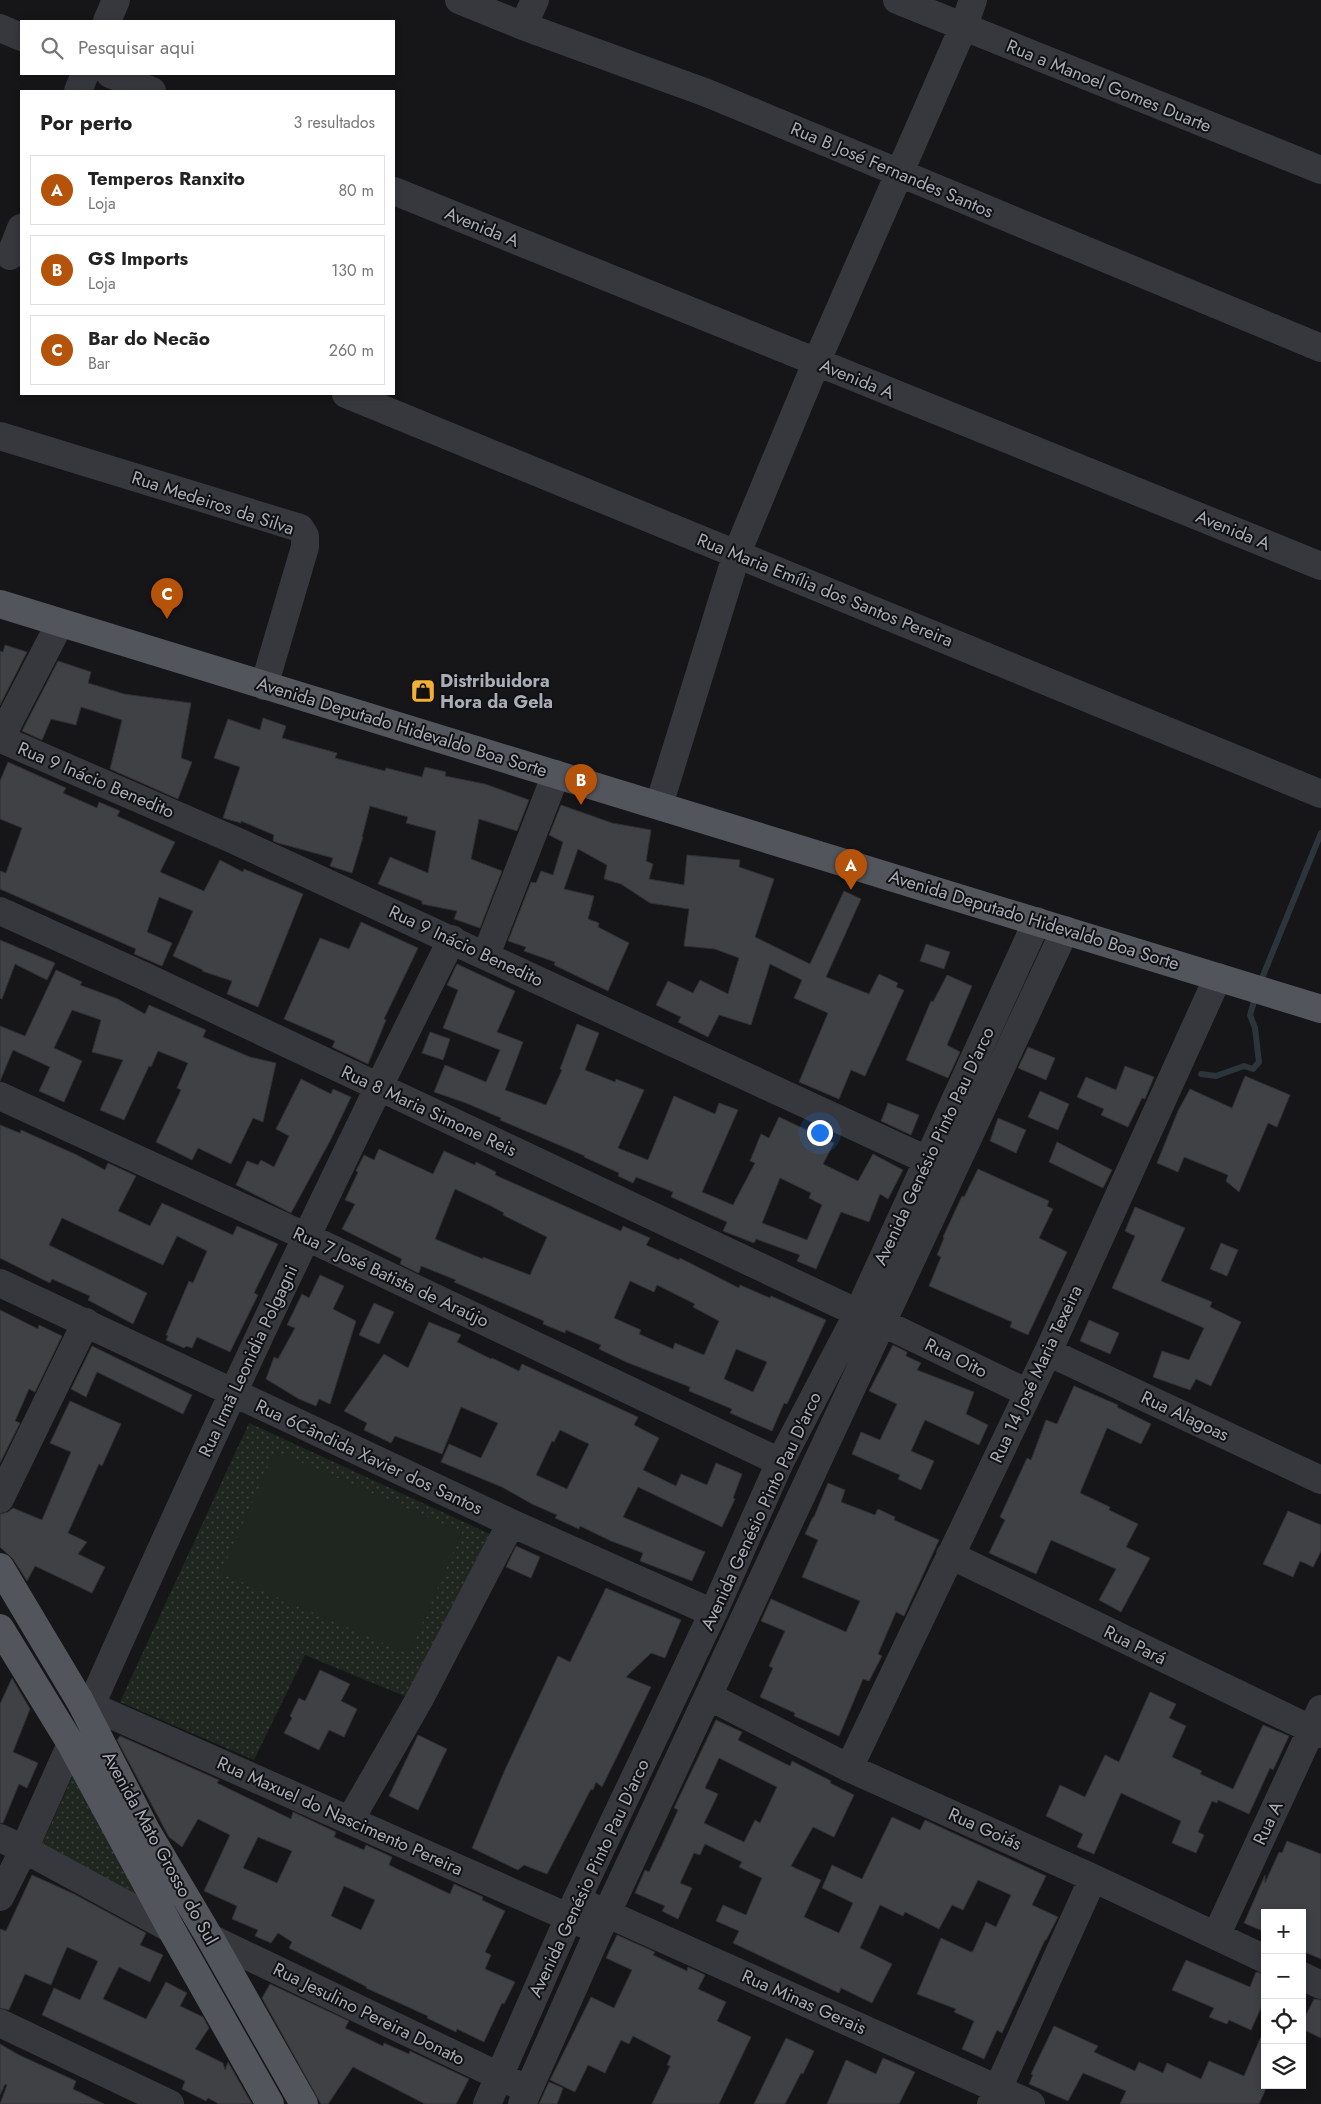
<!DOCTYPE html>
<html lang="pt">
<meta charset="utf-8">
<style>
body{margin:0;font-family:Jost,sans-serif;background:#f2f2f2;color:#222}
.controls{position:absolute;right:15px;bottom:15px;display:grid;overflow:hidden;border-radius:0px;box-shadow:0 2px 8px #0003}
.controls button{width:45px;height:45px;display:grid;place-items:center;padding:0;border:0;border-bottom:1px solid #e0e0e0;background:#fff;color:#222;font:25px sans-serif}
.you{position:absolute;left:819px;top:1132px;width:18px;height:18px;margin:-12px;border:4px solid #fff;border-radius:50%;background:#1a73e8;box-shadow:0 0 0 8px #1a73e833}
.badge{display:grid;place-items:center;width:32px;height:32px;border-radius:50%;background:#b45309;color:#fff;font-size:16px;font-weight:700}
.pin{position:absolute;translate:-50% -41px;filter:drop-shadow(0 1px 2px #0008)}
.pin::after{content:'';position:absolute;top:26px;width:18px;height:15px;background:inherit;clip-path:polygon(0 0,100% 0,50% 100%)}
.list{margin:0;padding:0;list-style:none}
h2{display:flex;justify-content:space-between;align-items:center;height:65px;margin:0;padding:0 20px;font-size:21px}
h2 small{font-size:16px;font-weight:400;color:#767676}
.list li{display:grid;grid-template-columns:32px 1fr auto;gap:15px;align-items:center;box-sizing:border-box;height:70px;margin:0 10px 10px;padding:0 10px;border:1px solid #e0e0e0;border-radius:0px}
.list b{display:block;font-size:19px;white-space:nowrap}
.list p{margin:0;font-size:16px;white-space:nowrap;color:#767676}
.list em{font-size:16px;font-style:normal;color:#767676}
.icon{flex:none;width:28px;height:28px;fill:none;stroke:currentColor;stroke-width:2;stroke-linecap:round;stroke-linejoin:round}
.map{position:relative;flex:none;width:1321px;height:2104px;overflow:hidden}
.search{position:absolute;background:#fff;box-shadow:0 2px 8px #0003;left:20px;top:20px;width:375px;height:55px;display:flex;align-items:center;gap:12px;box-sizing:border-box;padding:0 18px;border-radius:0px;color:#767676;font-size:19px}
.panel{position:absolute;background:#fff;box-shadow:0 2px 8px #0003;left:20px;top:90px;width:375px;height:305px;border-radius:0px}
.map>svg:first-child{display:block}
.park{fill:url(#park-dots)}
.pitch{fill:#1e261f}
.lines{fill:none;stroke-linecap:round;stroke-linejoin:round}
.stream{stroke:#2c353c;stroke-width:6}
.building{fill:#404145;stroke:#303034;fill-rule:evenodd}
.minor{stroke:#37383d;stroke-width:28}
.major{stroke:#53555c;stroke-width:28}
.labels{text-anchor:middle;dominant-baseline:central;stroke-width:4;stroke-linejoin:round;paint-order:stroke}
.street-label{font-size:18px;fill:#a8adb8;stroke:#111113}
.poi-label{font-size:18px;font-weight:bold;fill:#a8adb8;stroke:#111113;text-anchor:start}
</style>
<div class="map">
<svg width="1321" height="2104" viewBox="0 0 1321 2104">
<defs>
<pattern id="park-dots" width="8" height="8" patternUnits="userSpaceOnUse" patternTransform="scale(1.25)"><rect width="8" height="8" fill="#1e261f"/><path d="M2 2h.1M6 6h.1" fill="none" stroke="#3c433d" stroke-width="1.8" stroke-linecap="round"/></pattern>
</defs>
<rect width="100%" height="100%" fill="#161618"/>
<path class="park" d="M249,1423L492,1535L414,1700L305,1655L254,1760L120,1702Z
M75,1771L148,1907L37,1855Z"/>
<path class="pitch" d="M275,1451L462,1532L409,1654L221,1573Z"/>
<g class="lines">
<path class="stream" d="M1260,983L1321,833
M1201,1074L1216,1076L1244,1066L1253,1069L1259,1062L1255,1028L1250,1015L1256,995"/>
</g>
<path class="building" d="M5,645L27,652L0,705V651L3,652Z
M58,661L91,672L88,683L124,694L191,703L181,758L192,762L178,799L110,769L122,720L81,707L76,725L51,719L42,740L22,731Z
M263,718L286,726L282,738L337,753L335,758L385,771L386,768L422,777L425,767L446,772L445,776L485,784L529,800L517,831L479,819L471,859L502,871L480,928L454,919L457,911L422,904V901L378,884L390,857L428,873L436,831L406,823L408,817L370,806L362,837H363L352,873L330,866L333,858L278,843L273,841L274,835L241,821V823L223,818L240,767L214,758L228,719L260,730Z
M8,762L66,788L63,793L97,808L99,802L120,811L117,816L175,842L160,872L204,891L220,860L243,872L244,869L303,894L258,1007L227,994L232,981L202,971L203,970L173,956L193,911L159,897L147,932L172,943L162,966L134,954L136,949L0,889V871L6,873L22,828L0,819V781Z
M561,805L612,823L651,830L646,861L653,864L649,879L684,885L687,855L740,860L739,867L774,879L755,937L810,964L844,891L861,899L826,977L869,994L879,974L898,983L896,987L904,990L865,1076L851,1070L839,1099L799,1082L828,1013L794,998L802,980L770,964L751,1025L719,1015L708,1037L678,1022L681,1017L656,1005L668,981L693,993L700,980L728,994L739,958L715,949L684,946L689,909L650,903L621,884L604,879L607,865L578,849L564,889L594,896L588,919L599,923L598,927L629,943L608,991L554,965L555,962L524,951L526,947L508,941L531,882L536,883L541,871L553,875L563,842L549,835Z
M361,922L418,948L384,1019L386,1020L368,1064L332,1047L335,1041L284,1019L320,938L349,949Z
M0,940L55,963L47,980L15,964L2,999L0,998Z
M926,944L950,952L944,969L920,961Z
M457,964L515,991L497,1032L523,1042L505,1090L546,1105L562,1070L560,1069L577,1024L599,1033L585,1070L615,1082L616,1079L644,1090L618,1148L648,1160L674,1096L715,1114L719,1103L738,1110L702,1192L733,1205L755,1163L750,1161L761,1134L769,1138L779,1117L834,1143L823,1164L858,1181L873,1154L903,1170L888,1199L880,1194L869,1222L841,1212L816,1269L797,1261L800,1255L756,1239L754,1243L723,1231L727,1222L671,1197L673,1192L636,1177L633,1183L618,1176L619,1173L584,1157L585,1156L500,1120L501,1118L466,1103L434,1092L445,1065L486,1082L500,1050L443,1028L458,990L447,985ZM780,1178L811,1193L809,1198L822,1205L807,1240L762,1223Z
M56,970L82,982L80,985L118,999L145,1014L149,1005L206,1030L203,1037L250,1057L276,1063L263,1122L253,1118L231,1164L198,1148L192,1160L156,1142L181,1090L177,1088L188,1063L158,1051L151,1067L149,1066L124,1120L100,1110L123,1060L92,1052L101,1020L72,1010L54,1048L82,1061L64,1102L39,1091L50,1067L13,1050L0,1081V1026L25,1036Z
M947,975L972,986L947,1045L960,1052L948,1078L906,1060L931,1001L933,1002Z
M430,1032L450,1039L443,1060L422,1053Z
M1028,1047L1055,1058L1046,1080L1018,1068Z
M1125,1066L1154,1077L1145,1099L1142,1098L1128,1127L1101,1115L1104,1109L1077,1097L1086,1077L1116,1090Z
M1245,1076L1290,1095L1277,1127L1268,1123L1239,1192L1226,1181L1228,1175L1184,1157L1178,1172L1157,1163L1178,1111L1190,1089L1232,1108Z
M301,1079L331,1094L333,1089L351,1097L331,1139L291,1213L236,1185L247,1161L258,1165L261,1160L274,1167L289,1136L276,1129Z
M1040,1091L1069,1104L1058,1130L1028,1117Z
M888,1103L919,1115L911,1135L881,1121Z
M998,1118L1026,1130L1016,1153L990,1141Z
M0,1125L20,1133L21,1130L77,1155L105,1170L108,1163L136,1176L118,1211L150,1226L162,1203L233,1235L237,1226L278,1244L254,1293L258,1295L230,1352L197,1337L192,1348L186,1346L184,1348L166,1340L168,1336L166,1335L189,1281L193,1283L207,1251L177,1236L163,1265L62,1218L49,1245L147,1293L133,1324L88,1300L90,1296L52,1279L50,1283L0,1258Z
M1057,1142L1112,1170L1103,1188L1049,1162Z
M379,1149L433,1174L444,1151L475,1165L476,1162L496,1172L495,1175L621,1231L623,1226L650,1238L646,1245L679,1260L680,1258L739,1288L740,1285L770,1298L771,1296L826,1320L787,1404L784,1403L772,1431L730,1413L732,1409L689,1391L690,1387L626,1362L599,1349L601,1345L566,1330L565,1333L543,1324L544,1321L454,1282L456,1280L421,1266L419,1273L416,1272L400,1264L402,1259L342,1229L355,1204L345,1200L358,1172L356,1171L364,1155L374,1160ZM455,1189L491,1206L504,1213L503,1215L547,1237L530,1275L483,1257V1259L435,1239ZM630,1281L654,1292L657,1285L695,1304L693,1307L719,1321L704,1355L675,1343L673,1349L639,1334L641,1330L614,1318ZM736,1349L767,1362L753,1392L724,1379Z
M978,1169L1049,1201L1047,1206L1053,1209L1039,1238L1067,1252L1028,1335L1010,1327L1012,1322L929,1286L941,1257L937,1255L944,1238L943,1237L962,1196L964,1197Z
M1135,1207L1185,1228L1161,1281L1212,1302L1210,1307L1241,1322L1211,1386L1196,1379L1190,1390L1153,1377L1162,1351L1189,1360L1204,1328L1112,1288L1135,1236L1125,1231Z
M1221,1243L1238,1250L1227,1276L1210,1269Z
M320,1275L344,1286L333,1309L356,1321L330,1404L319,1399L316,1406L299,1399L266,1379L274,1357L278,1359L295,1328L287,1325L302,1294L309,1298Z
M374,1303L394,1312L379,1344L359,1335Z
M0,1310L38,1329L39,1325L62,1336L35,1392L29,1389L15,1421L20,1423L0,1463Z
M1089,1320L1119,1333L1110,1354L1080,1341Z
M429,1322L461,1335L457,1342L491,1359L492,1358L519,1371L522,1364L638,1417L634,1425L659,1438L643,1470L676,1486L681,1474L707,1485L716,1463L742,1474L733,1498L735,1499L722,1527L638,1487L623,1517L705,1552L692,1581L640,1561L643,1553L611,1541L580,1526L579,1529L555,1518L557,1515L532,1504L502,1487L441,1462L449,1444L481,1458L498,1423L461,1407L442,1454L395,1436L391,1443L364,1430L367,1423L344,1411L384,1354L408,1368ZM560,1430L589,1444L567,1489L536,1475L552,1441L554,1442Z
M893,1345L907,1352L906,1356L921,1363L917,1370L974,1392L966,1414L988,1425L979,1445L925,1420L911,1451L934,1461L921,1490L898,1479L900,1475L852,1454L861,1432L880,1440L897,1404L869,1391Z
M92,1346L192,1395L183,1414L97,1372L86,1397L71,1389Z
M1074,1386L1118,1405L1117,1407L1151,1424L1141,1444L1107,1428L1080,1493L1110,1507L1109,1510L1138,1524L1126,1547L1150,1558L1121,1612L1099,1600L1116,1569L1051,1540L1036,1574L989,1553L1005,1520L1000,1517L1027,1458L1031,1460L1046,1420L1057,1424Z
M70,1401L121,1424L102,1466L99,1464L68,1533L87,1542L78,1554L105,1567L92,1593L35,1566L27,1581L13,1559L0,1547V1514L8,1512L13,1508L42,1520L71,1452L50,1443Z
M828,1483L845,1490L841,1502L875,1515L878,1509L895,1517L894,1520L939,1540L904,1616L896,1612L878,1654L882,1656L869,1681L863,1679L839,1736L794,1716L795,1713L760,1697L773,1668L769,1666L785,1631L761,1621L771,1599L846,1632L860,1601L802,1577L818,1540L805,1534L813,1517H814Z
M1288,1511L1321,1525V1551L1313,1567L1300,1561L1293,1577L1263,1564Z
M516,1546L540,1557L531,1578L506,1567Z
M606,1588L681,1620L665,1658L651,1653L626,1677L651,1687L602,1787L596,1782L593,1790L591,1789L547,1874L524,1865L518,1870L472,1848L504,1772L558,1656L570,1662Z
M320,1670L350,1684L341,1701L357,1709L344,1737L329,1730L319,1750L284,1733L292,1718L290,1716L299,1698L305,1701Z
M12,1678L30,1709L13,1752L38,1763L27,1788L19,1784L3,1823H0V1704Z
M1150,1692L1176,1704L1169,1718L1186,1726L1172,1757L1202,1771L1200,1774L1233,1789L1263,1725L1289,1736L1273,1770L1270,1768L1249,1814L1218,1800L1217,1803L1212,1801L1198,1832L1204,1835L1196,1853L1172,1843L1181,1821L1121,1793L1094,1854L1077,1847L1083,1834L1046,1816L1060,1785L1085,1797L1105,1755L1119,1762Z
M716,1720L742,1732L738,1740L790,1766L792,1761L831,1781L830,1783L854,1795L834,1837L813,1827L791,1866L821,1880L804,1917L839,1933L853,1903L822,1888L832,1865L862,1879L892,1817L920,1830L925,1820L1046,1876L1032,1905L1058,1917L1046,1940H1045L1002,2033L997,2030L984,2059L962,2049L974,2021L954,2012L956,2009L917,1994L941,1938L971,1952L973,1951L986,1922L996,1927L1011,1895L978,1880L963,1910L952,1905L939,1929L905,1912L903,1916L880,1905L860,1948L892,1964L872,2003L841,1988L839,1993L733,1943L739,1931L716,1921L723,1905L746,1915L762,1878L739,1867L742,1862L705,1844L700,1855L694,1853L680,1883L692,1888L678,1919L662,1911L665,1906L635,1893L645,1870L649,1872L661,1847L678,1810L674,1808ZM719,1758L777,1787L760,1823L755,1820L744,1842L704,1823L718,1794L705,1788Z
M418,1735L447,1749L418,1810L389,1796Z
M120,1736L219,1780L217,1783L291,1819L293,1812L336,1832L334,1837L364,1850L366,1845L392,1857L389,1865L450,1894L454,1884L483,1897L482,1900L505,1911L485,1952L491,1955L485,1969L515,1982L504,2004L502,2003L484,2042L457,2029L456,2032L427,2018L428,2016L366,1988L367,1987L289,1948L292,1942L278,1933L271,1943L255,1936L258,1930L232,1919L237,1906L204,1891L230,1835L198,1819L182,1847L169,1837L117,1740ZM258,1837L292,1851L277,1883L243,1868ZM344,1886L375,1900L361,1930L331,1916Z
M1287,1841L1321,1854V1959L1302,1951V1913H1265V1932L1244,1923L1265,1875V1883L1279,1852L1282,1853Z
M32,1875L74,1894L146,1933L140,1945L163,1955L150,1982L119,1967L103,1999L146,2019L166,1982L187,1993L180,2006L203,2017L209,2028L195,2049L223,2063L225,2070L228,2062L252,2104H219L208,2098L206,2101L182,2089L185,2081L42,2015L54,1988L80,2000L98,1961L67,1947L51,1985L25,1974L9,2010L0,2008V1929L6,1931Z
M617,1935L655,1952L653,1955L687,1971L688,1967L705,1975L698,1989L726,2002L717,2021L751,2037L719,2104H652L670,2066L667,2065L671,2056L633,2036L629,2044L621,2040L605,2073L588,2065L575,2092L550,2080L591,1997L614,2008L632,1970L606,1958Z
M1186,1960L1250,1987L1256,1972L1265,1974V1999L1251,2030L1229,2020L1227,2024L1209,2017L1214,2008L1172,1990Z
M270,1984L349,2021L345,2028L383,2046L384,2043L409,2054L410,2051L469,2079L456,2104H425L353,2067L328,2104H321L262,1998Z
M1314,1999L1321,2000V2038L1302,2029V2023Z
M1054,2026L1098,2046L1094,2052L1135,2071L1139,2062L1163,2073L1167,2063L1201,2079L1209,2061L1244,2076L1265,2027V2091L1259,2104H1120L1126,2091L1083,2073L1068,2101L1029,2084L1033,2075L1031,2074Z
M786,2038L814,2051L803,2074L801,2073L785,2104H754Z
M0,2044L19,2055L76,2081L73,2089L104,2104H0L7,2085L5,2084L0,2095Z
M883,2058L915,2072L899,2104H827L846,2060L876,2074Z
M549,2082L563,2088L557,2104H539Z"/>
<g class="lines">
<path class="minor" d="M459,0L523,26L707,93L1321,348
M897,0L1321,170
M107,21L116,0
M523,26L535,0
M0,28L21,37
M110,74L152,91
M78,91L85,74
M394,191L1321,566
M10,256L21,228
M346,394L1321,794
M0,436L300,528L305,536V547L264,686
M0,739L60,623
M1,739L234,840L927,1160
M659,805L737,553L816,363L963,28L973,0
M0,911L144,976L858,1313
M486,955L556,774
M0,1096L307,1237L780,1462
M0,1283L511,1523L713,1613
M883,1323L1028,1393
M1048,1352L1321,1480
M0,1499L86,1322
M950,1555L1321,1734
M708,1696L849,1768L1093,1878L1265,1959
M80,1701L586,1925
M91,1705C206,1447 325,1192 452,939
M849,1768L1048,1352L1218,977
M350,1820L419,1700L511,1523
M0,1838L24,1849L171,1929
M0,1897L24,1849L71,1744
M590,1906L1031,2104
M1216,1936L1321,1709
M210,1938L516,2084
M1302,1976L1321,1985
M0,2023L170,2104
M487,2104L577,1899L713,1613L780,1462L858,1313L1037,921
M522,2104L599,1930L1065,930
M991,2104L1093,1878"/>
<path class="major" d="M0,604L1321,1009
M0,1567L80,1701L147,1832L210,1938L304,2104
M0,1628L71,1744L171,1929L270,2104"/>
</g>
<defs>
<symbol id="shop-square" viewBox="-11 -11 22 22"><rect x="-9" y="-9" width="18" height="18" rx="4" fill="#f2b134" stroke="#111113"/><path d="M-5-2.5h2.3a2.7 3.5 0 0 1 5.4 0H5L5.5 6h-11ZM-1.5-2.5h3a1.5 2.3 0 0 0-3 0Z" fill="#111"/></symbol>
</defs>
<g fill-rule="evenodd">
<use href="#shop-square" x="409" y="677" width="28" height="28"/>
</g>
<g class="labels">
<g class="street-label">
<text transform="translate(1109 86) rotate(22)">Rua a Manoel Gomes Duarte</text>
<text transform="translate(892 170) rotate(23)">Rua B José Fernandes Santos</text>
<text transform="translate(482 227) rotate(22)">Avenida A</text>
<text transform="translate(857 379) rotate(22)">Avenida A</text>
<text transform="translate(213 503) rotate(18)">Rua Medeiros da Silva</text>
<text transform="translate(1233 530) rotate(22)">Avenida A</text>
<text transform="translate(825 590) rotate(22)">Rua Maria Emília dos Santos Pereira</text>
<text transform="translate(402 727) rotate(17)">Avenida Deputado Hidevaldo Boa Sorte</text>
<text transform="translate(96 780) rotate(23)">Rua 9 Inácio Benedito</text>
<text transform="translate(1034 920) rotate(17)">Avenida Deputado Hidevaldo Boa Sorte</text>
<text transform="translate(466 946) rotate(25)">Rua 9 Inácio Benedito</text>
<text transform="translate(429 1111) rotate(25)">Rua 8 Maria Simone Reis</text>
<text transform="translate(934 1146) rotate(-65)">Avenida Genésio Pinto Pau D'arco</text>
<text transform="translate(391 1277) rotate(25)">Rua 7 José Batista de Araújo</text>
<text transform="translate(956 1358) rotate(26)">Rua Oito</text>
<text transform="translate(248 1361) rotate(-65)">Rua Irmã Leonidia Polgagni</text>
<text transform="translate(1036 1374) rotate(-65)">Rua 14 José Maria Texeira</text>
<text transform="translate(1185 1416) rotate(25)">Rua Alagoas</text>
<text transform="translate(369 1457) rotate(25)">Rua 6Cândida Xavier dos Santos</text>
<text transform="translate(761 1511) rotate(-65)">Avenida Genésio Pinto Pau D'arco</text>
<text transform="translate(1135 1645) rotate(26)">Rua Pará</text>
<text transform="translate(340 1816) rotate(24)">Rua Maxuel do Nascimento Pereira</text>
<text transform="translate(1268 1823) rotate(-65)">Rua A</text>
<text transform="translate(985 1829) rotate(24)">Rua Goiás</text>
<text transform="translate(160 1848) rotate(61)">Avenida Mato Grosso do Sul</text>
<text transform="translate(589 1878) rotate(-65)">Avenida Genésio Pinto Pau D'arco</text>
<text transform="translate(804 2002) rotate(24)">Rua Minas Gerais</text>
<text transform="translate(369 2014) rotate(26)">Rua Jesulino Pereira Donato</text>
</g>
<g class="poi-label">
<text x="440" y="681">Distribuidora<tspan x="440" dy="21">Hora da Gela</tspan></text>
</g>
</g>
</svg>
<div class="controls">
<button>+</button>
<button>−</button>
<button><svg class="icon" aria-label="locate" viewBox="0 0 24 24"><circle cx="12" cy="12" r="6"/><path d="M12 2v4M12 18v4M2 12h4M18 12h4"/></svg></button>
<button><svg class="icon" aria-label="layers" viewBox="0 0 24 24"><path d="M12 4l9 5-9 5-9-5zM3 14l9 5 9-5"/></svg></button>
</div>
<div class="you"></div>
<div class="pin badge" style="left:851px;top:890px">A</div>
<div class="pin badge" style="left:581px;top:805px">B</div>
<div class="pin badge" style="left:167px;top:619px">C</div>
<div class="search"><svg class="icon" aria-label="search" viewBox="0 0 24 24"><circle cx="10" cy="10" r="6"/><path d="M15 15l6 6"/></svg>Pesquisar aqui</div>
<section class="panel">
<h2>Por perto<small>3 resultados</small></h2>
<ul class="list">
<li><span class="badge">A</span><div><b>Temperos Ranxito</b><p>Loja</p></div><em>80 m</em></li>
<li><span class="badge">B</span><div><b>GS Imports</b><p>Loja</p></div><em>130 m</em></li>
<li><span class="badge">C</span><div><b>Bar do Necão</b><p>Bar</p></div><em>260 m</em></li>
</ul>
</section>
</div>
